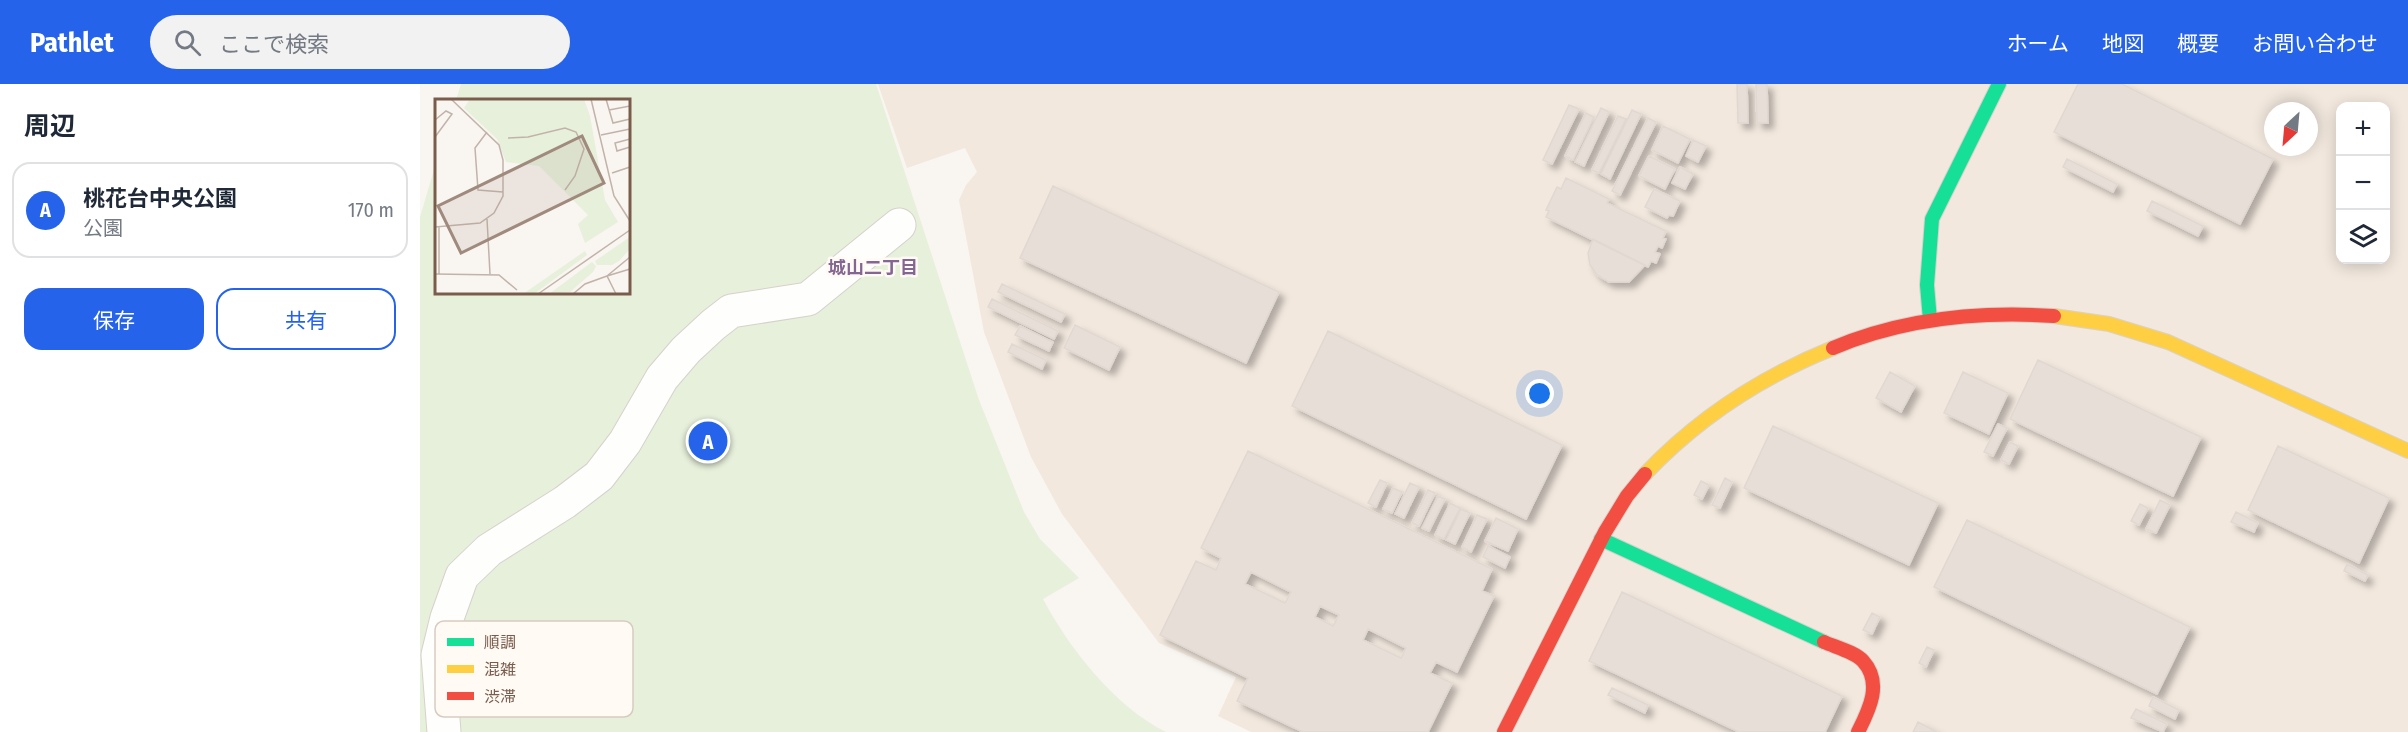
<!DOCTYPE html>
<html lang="ja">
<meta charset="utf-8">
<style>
body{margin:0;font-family:"Fira Sans Condensed","Noto Sans JP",sans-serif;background:#f2f2f3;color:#1f2937}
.controls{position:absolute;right:18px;top:18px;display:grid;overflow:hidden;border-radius:12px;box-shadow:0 3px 15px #0003}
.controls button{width:54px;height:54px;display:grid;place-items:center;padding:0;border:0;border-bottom:2px solid #e0e1e3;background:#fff;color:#1f2937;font:30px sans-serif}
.compass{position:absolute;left:1844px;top:18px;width:54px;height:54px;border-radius:50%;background:#fff;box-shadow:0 3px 15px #0003;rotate:206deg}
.you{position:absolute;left:1120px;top:310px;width:21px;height:21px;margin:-15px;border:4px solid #fff;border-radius:50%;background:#1a73e8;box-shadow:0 0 0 9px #1a73e833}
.badge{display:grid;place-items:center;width:39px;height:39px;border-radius:50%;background:#2563eb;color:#fff;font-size:20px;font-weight:700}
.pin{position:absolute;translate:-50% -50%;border:3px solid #fff;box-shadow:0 2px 6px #0006}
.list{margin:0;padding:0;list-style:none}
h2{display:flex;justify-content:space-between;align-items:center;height:78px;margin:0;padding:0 24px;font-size:26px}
h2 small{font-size:20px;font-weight:400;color:#747a83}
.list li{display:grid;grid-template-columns:39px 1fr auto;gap:18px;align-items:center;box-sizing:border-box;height:96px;margin:0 12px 12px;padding:0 12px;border:2px solid #e0e1e3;border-radius:18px}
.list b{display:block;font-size:22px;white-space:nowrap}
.list p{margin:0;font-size:20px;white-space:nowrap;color:#747a83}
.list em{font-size:20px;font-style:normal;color:#747a83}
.actions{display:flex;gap:12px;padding:18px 24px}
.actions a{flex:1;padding:14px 0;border:2px solid #2563eb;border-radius:18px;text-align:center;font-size:21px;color:#2563eb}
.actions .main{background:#2563eb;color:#fff}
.icon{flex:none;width:33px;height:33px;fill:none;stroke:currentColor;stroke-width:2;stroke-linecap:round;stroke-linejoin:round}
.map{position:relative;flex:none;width:1988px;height:648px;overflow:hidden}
header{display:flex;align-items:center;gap:36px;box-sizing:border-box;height:84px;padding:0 30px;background:#2563eb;color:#fff}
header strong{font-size:28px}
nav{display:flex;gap:33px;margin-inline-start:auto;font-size:21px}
.search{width:420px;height:54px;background:#f2f2f3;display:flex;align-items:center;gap:15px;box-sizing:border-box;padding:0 21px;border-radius:33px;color:#747a83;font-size:22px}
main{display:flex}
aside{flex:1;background:#fff}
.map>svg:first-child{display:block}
.residential{fill:#f2e8de;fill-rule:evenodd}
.green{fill:#e7f0db}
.building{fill:#e6ded7;stroke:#e2d8d2;stroke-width:1.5;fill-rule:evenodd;filter:url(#shadow)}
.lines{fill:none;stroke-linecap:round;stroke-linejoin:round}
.street-casing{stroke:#d7d1cb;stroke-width:35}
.fast-casing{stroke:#d9d2cb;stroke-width:16}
.slow-casing{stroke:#d9d2cb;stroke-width:16}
.jam-casing{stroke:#d9d2cb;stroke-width:16}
.street{stroke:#fefefd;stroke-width:33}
.fast{stroke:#16e098;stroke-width:14}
.slow{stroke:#ffcf43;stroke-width:14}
.jam{stroke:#f24e42;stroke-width:14}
.labels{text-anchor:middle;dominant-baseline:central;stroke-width:5;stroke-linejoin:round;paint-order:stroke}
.neighbourhood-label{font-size:18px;font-weight:bold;fill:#846695;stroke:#fffaf3}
.inset-road{fill:none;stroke:#c2b3aa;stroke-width:1.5}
.view{fill:#9f8a7d;fill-opacity:0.15;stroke:#9f8a7d;stroke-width:3}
.inset-edge{fill:none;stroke:#7a5c4d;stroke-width:3}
.key{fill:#fffaf3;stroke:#d7cbc1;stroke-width:1.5}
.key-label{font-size:16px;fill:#7a5c4d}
</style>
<header>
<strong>Pathlet</strong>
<div class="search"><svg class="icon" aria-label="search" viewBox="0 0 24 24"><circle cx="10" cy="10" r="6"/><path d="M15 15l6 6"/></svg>ここで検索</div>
<nav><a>ホーム</a><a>地図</a><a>概要</a><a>お問い合わせ</a></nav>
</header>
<main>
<aside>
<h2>周辺<small></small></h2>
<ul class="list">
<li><span class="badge">A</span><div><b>桃花台中央公園</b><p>公園</p></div><em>170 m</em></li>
</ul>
<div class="actions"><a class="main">保存</a><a>共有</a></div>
</aside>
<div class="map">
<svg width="1988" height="648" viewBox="0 0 1988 648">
<defs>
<filter id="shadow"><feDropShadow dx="5.5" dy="5.5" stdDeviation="3" flood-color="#0004"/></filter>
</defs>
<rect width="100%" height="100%" fill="#f9f5f0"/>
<path class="residential" d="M458,0H1988V648H831L798,632L816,593L739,559L642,430L611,373L564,248L539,116L546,101L557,88L545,64L487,84ZM1920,22H1966V176H1920ZM1853,27H1889V63H1853Z"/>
<path class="green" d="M41,0H456L559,316L604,428L620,455L659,494L623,515C649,564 695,623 746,648H0V133L16,79V208H208V16H36Z"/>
<path class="building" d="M1317,0H1327L1328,39H1318Z
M1336,0H1347L1348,39H1337Z
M1658,0H1702L1853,75L1820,140L1634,48Z
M1149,21L1159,25L1132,80L1123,76Z
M1181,24L1189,28L1164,82L1155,78Z
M1212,26L1221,30L1190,95L1181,90Z
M1166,29L1174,33L1153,76L1145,72Z
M1198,32L1206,35L1179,89L1172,86Z
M1228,34L1236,38L1200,111L1192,107Z
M1243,42L1270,55L1258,79L1232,66Z
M1273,56L1286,62L1278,78L1266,72Z
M1229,72L1255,85L1245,105L1219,92Z
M1647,75L1697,100L1693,108L1643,83Z
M1260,83L1273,90L1265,105L1252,99Z
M1146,94L1189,115L1187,119L1246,147L1243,154L1246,155L1242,164L1238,162L1235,168L1240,170L1236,179L1231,177L1228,183L1126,133L1129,127L1126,126L1137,103L1141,105Z
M633,102L859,208L826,279L600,174Z
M1234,105L1260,117L1253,132L1249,131L1247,134L1225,123Z
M1732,117L1783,142L1778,152L1727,127Z
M1173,155L1225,181L1209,198H1189L1177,191L1170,181L1168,169Z
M582,200L645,230L641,238L578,208Z
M572,215L638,247L634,255L568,223Z
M655,241L700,263L689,286L644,264Z
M600,242L633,258L629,267L595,251Z
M908,247L1142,361L1106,435L872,322Z
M592,260L626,276L622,285L588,268Z
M1618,276L1781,353L1753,412L1590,335Z
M1470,288L1495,302L1481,328L1456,314Z
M1543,288L1588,309L1569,350L1524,329Z
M1578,340L1587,344L1573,372L1564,368Z
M1353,342L1518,419L1489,481L1324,404Z
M1590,358L1598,362L1589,380L1581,376Z
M1858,362L1969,414L1939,479L1828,426Z
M828,367L1072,485L1062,507L1074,512L1037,588L1016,578L1010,589L1032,599L1008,648H883L817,617L828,594L740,551L776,477L796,486L801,474L781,464ZM831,488L871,508L865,519L825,500ZM900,522L919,531L913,542L895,533ZM948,545L986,564L981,574L943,556Z
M1305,394L1312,398L1300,424L1292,421Z
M960,396L967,399L956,423L948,419Z
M1281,397L1289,401L1282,415L1274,411Z
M990,399L999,403L984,434L975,430Z
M973,404L982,408L972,429L963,425Z
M1008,406L1015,409L999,442L992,439Z
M1018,412L1025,415L1009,447L1002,444Z
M1740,416L1750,421L1736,449L1726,445Z
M1030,419L1040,424L1024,455L1015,451Z
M1720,420L1728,424L1719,441L1711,437Z
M1041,425L1050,429L1035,460L1026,456Z
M1816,428L1838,439L1834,448L1811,438Z
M1057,431L1067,435L1051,468L1042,463Z
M1076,434L1098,445L1088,467L1065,457Z
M1547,436L1770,543L1737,610L1514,503Z
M1068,462L1090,473L1085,484L1063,473Z
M1927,480L1948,491L1945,497L1924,487Z
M1202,508L1422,612L1405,648H1319L1169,577Z
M1452,529L1460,533L1452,550L1443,546Z
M1507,563L1514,566L1506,583L1499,579Z
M1192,604L1228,621L1225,629L1188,611Z
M1733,613L1759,626L1755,635L1729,622Z
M1716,625L1747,640L1743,648L1711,634Z
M1498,638L1517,648H1493Z"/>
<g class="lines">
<defs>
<path id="street" d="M24,648L18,571L27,534L42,492L69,466L145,418L179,392L205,358L242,294L266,266L293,241L311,227L388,215L479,141"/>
<path id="fast" d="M1510,236L1507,201L1512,135L1579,0
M1181,455L1404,558"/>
<path id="slow" d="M1634,232L1689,240L1748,258L1988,367
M1225,390C1279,333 1341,293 1413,264"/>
<path id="jam" d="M1413,264C1482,235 1559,227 1634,232
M1404,558C1415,563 1435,568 1443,577C1463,599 1449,626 1438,648
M1084,648L1185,448L1207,412L1225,390"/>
</defs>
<use href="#street" class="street-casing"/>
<use href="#fast" class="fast-casing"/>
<use href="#slow" class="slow-casing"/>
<use href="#jam" class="jam-casing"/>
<use href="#street" class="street"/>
<use href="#fast" class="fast"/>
<use href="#slow" class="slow"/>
<use href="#jam" class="jam"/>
</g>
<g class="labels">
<g class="neighbourhood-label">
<text x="453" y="184">城山二丁目</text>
</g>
</g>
<g transform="translate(15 15)">
<rect width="195" height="195" fill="#f9f5f0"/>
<path d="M35,0H149L155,17L170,101L183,123L150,144L143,125L153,116L104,67L71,63L62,40L29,9ZM195,138V150L184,162L177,166H162L160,162ZM150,152L152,156L99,195H88ZM157,163L161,167L158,173L135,193L114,195Z" fill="#e7f0db"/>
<path class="inset-road" d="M156,0L179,97L195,122M171,0L178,24L195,20M174,11L195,7M0,21L11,12L17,15L0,38M52,33L40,49L43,91L68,93M166,36L195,30M73,39L93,38L130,29L141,33L149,50L140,77L130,91M195,40L180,44L182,52L195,48M177,74L195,68M52,120L55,175M0,128L45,124L59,114L68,97V61L64,46L16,0M4,128V175M195,158L172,177L195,170M0,175L64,176L82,191M103,195L195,131M138,195L150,185L172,177L181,195"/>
<path class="view" d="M147,37L169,84L26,154L3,107Z"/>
<rect width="195" height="195" class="inset-edge"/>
</g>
<rect x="15" y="537" width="198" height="96" rx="9" class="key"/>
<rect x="27" y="554" width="27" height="8" fill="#16e098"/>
<rect x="27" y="581" width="27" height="8" fill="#ffcf43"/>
<rect x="27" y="608" width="27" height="8" fill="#f24e42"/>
<g class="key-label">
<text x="64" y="564">順調</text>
<text x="64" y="591">混雑</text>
<text x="64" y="618">渋滞</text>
</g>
</svg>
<div class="controls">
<button>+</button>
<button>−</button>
<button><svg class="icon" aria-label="layers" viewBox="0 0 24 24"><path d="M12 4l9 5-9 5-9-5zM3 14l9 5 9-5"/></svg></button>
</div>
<svg class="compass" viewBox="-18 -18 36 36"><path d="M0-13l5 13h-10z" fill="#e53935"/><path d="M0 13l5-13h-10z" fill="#747a83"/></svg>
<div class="you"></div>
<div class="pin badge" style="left:288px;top:357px">A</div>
</div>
</main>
